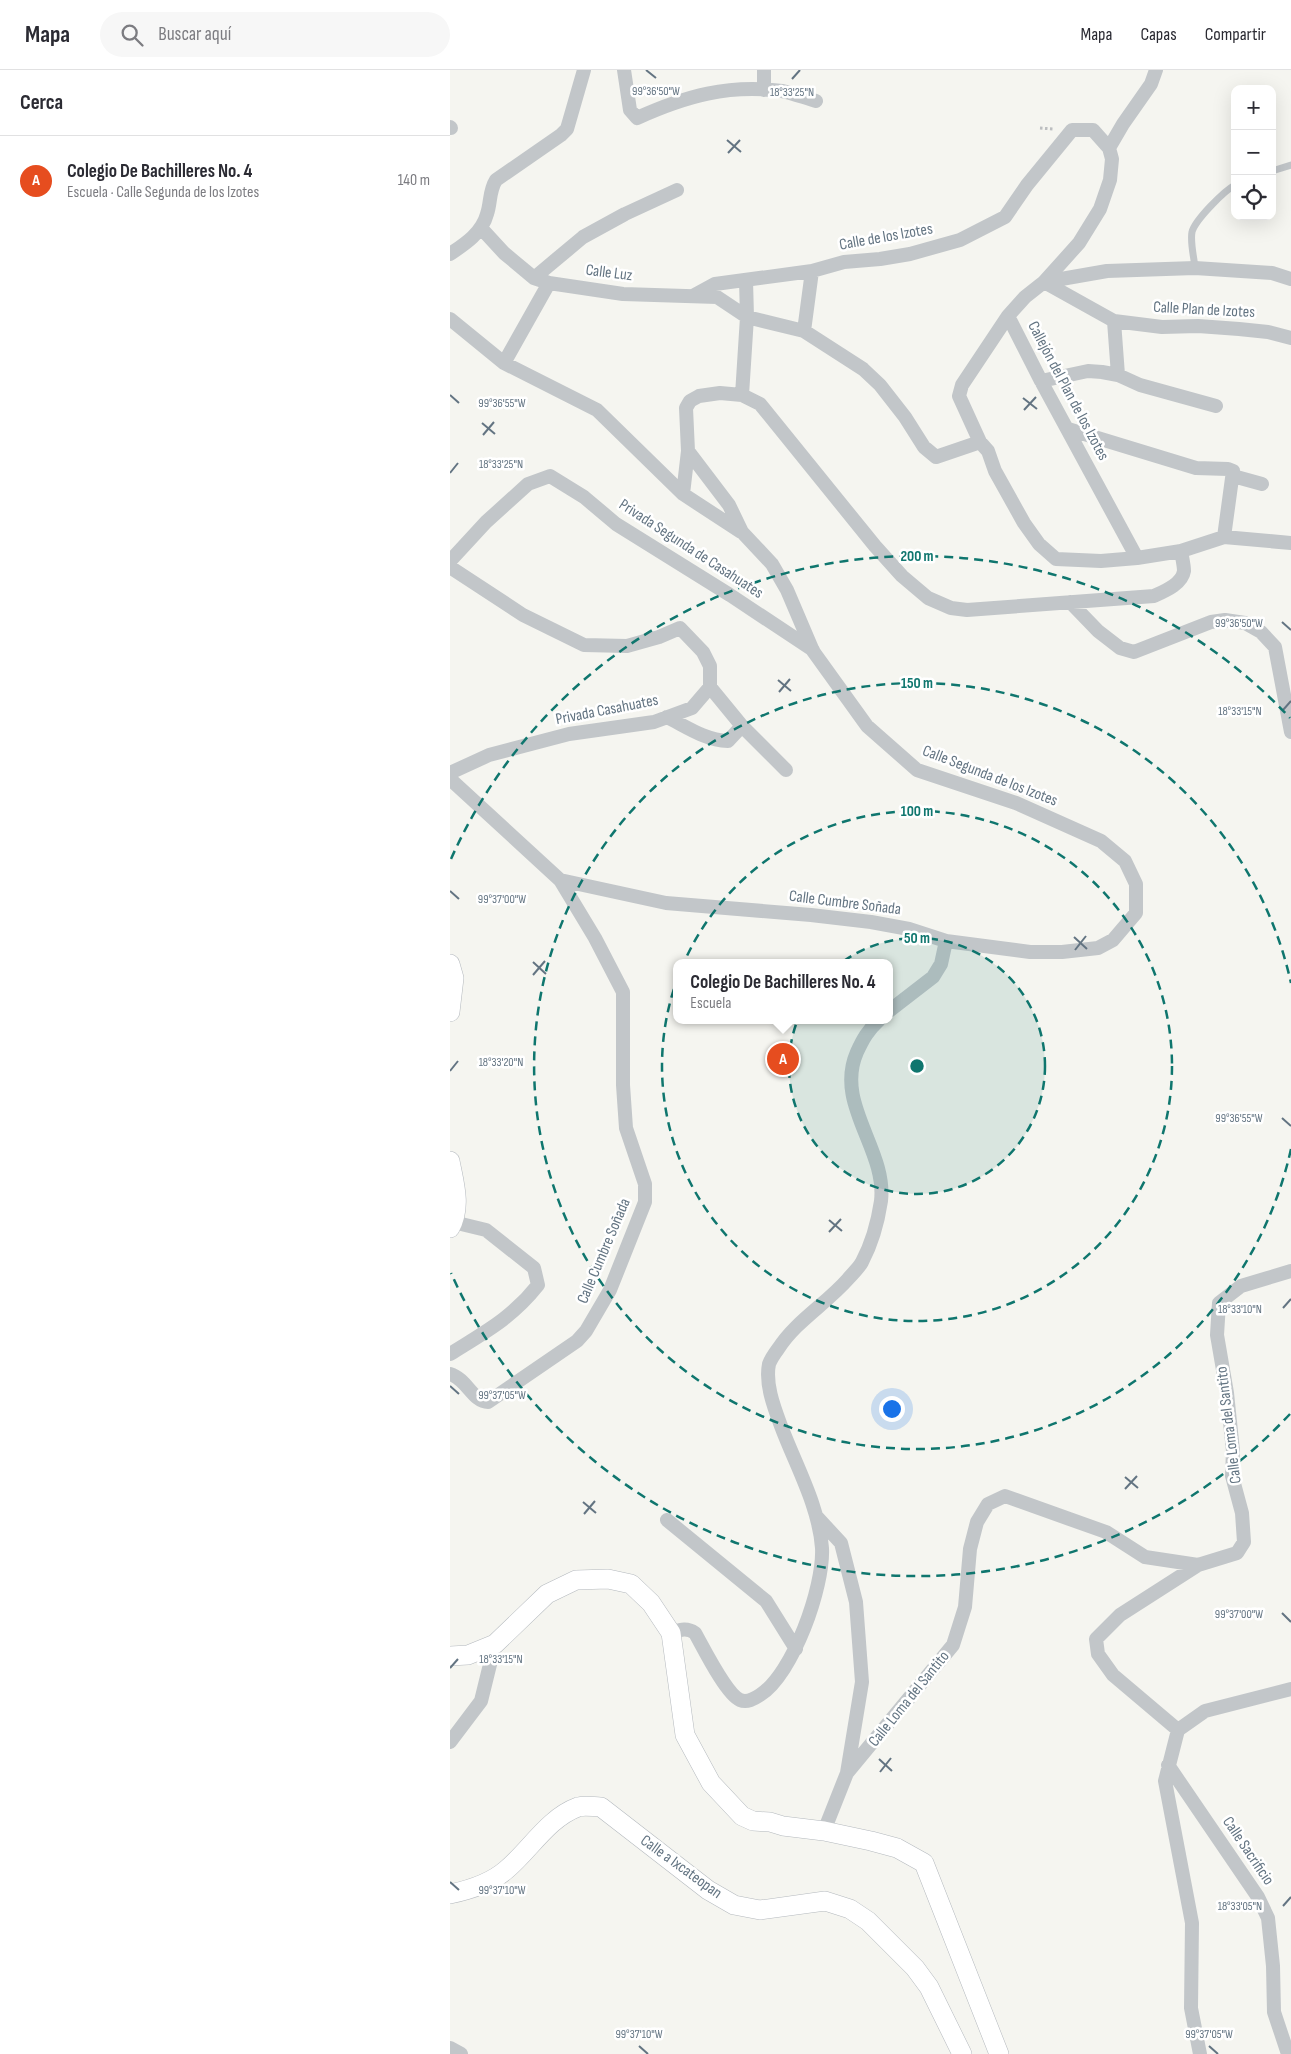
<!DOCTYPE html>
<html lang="es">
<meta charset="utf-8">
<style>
body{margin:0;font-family:"Sofia Sans Condensed",sans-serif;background:#f7f7f7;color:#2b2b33}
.controls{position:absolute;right:15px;top:15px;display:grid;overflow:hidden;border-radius:10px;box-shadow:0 5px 20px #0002}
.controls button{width:45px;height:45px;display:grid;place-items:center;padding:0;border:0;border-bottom:1px solid #e1e1e2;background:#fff;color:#2b2b33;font:25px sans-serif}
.you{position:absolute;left:441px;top:1338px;width:18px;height:18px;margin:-12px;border:4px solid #fff;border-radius:50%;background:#1a73e8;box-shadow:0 0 0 8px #1a73e833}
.badge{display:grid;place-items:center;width:32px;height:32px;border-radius:50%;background:#e64d1f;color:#fff;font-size:16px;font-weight:700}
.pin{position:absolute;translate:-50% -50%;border:2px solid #fff;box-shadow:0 1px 5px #0006}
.popup{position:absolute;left:223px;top:889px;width:220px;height:65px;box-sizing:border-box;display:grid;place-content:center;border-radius:10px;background:#fff;filter:drop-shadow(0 1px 4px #0005);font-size:16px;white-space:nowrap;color:#7c7c81}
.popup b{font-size:19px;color:#2b2b33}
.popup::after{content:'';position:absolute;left:50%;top:100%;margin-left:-10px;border:10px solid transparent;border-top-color:#fff}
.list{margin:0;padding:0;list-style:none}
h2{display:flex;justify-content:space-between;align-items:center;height:65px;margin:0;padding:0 20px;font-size:21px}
h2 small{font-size:16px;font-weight:400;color:#7c7c81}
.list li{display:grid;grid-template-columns:32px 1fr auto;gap:15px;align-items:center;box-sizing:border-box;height:90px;padding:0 20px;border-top:1px solid #e1e1e2}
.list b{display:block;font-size:19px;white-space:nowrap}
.list p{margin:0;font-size:16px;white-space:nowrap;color:#7c7c81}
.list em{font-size:16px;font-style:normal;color:#7c7c81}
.icon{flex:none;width:28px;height:28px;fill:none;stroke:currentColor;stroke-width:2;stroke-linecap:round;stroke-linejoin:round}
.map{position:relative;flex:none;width:841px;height:1984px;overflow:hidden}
header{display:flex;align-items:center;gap:30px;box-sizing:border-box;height:70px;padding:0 25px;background:#fff;border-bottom:1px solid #e1e1e2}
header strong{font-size:24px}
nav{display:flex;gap:28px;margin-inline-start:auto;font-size:18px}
.search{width:350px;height:45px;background:#f7f7f7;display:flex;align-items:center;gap:12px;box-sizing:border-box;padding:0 18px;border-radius:28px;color:#7c7c81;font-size:19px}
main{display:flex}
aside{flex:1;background:#fff}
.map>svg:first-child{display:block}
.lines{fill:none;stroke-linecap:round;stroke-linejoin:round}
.secondary-casing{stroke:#b4b9be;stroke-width:20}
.path{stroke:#bcbec0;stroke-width:3;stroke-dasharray:2.5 2.5;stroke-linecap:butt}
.lane{stroke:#c2c6c9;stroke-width:7}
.street{stroke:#c2c6c9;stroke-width:14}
.secondary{stroke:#fff;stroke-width:19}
.ticks{fill:none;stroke:#637482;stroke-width:2}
.ring{fill:none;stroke:#0f766e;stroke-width:2.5;stroke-dasharray:9 6}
.labels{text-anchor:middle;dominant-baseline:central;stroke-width:5;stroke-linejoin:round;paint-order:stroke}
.street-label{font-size:16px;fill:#637482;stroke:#fff}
.ticks-label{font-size:12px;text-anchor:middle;fill:#637482;stroke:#fff;stroke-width:5;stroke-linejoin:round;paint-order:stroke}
.centre{fill:#0f766e;stroke:#fff;stroke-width:2.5}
.ring-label{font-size:15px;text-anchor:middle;font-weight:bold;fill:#0f766e;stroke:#fff;stroke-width:5;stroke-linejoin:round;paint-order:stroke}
</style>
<header>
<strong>Mapa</strong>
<div class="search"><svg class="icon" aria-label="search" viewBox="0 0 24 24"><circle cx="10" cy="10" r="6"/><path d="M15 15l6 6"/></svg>Buscar aquí</div>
<nav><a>Mapa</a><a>Capas</a><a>Compartir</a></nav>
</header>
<main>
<aside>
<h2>Cerca<small></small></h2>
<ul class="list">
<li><span class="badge">A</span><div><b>Colegio De Bachilleres No. 4</b><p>Escuela · Calle Segunda de los Izotes</p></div><em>140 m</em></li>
</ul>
</aside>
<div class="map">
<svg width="841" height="1984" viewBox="0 0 841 1984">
<rect width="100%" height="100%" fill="#f5f5f0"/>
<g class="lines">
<defs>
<path id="secondary" d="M0,894L4,908L0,942
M0,1091C4,1112 12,1137 0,1158
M0,1586L18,1585L45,1574L97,1524L126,1510L158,1509L181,1514L201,1533L221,1563L235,1665L261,1713L292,1746L303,1751L320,1752L333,1756L374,1761L421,1771L447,1778L474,1793L549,1984
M0,1824C19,1820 41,1813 56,1800C80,1780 98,1748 128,1737C135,1735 144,1737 151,1737L258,1820L284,1835L310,1840L375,1831L400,1839L418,1851L465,1898L479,1917L512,1984"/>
</defs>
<use href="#secondary" class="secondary-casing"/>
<path class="path" d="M590,58L603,59"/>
<path class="lane" d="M822,101L841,95
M745,198C744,187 740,172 742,162C745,150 774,121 785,115"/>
<path class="street" d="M174,0L180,40L187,48C236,26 278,14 332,21C343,23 355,28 366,31
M314,20V0
M0,57L1,58
M659,78L673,54L701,14L706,0
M31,158L54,183L84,208L99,213L173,224L267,227L297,247L354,261L413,299L430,315L455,347L474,377L486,387L530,372
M0,184C15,174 32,163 37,144C41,132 39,121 46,110L111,65L117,59L134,0
M84,208L133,167L175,144L227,120
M594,212L664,251L712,257L748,256L789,259L818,262L841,268
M594,212L657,201L745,198L822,203L841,209
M243,226L265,214L362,201L394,192L430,189L460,184L510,170L555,147L577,115L622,60H643L659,78L662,89L660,110L650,139L629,173L594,212L575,227L558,246L512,315L509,326L530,372L538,381L545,401L574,453L589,474L606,489L651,491L687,488L731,481L774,467L841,473
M558,246L591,311L687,488
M0,249L54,293L147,340L233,424L291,462
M664,251L668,305
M354,261L362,201
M54,293L99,213
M591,311L638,301L652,302L668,305L690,315L766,336
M292,325L297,247L296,210
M618,359L746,398L778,399L783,401L774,467
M783,406L812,414
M233,424L238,381L236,338L240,331L249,326L270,323L292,325L310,334L425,476L452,506L478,528L501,538L517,540L704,526C715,521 732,514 734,501C734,495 732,487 731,481
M0,491L36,452L78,414L100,406L134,427L166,454L280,525L363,580
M0,497L73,545L134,575L177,576L209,567L230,558L253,582L260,596V617L242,638L204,652L119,664L39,685L0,703
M620,532L648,561L670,578L684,582L761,552L775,550L795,553L811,562L825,577L841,662
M260,617L292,656L336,700
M217,647C237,657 255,670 278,671L292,656
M0,709L110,810L145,868L173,922V1015L176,1058L195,1114V1132L160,1220L136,1261L127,1271L38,1332C23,1332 17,1309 0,1304
M110,810L216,833L361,845L421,852L459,859L496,871L580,882H612L648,878L663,870L686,843V814L675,791L651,771L566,733L467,700L417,656L363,581L337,520L322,494L292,462L279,435L238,381
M439,941L483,907L491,894L496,871
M0,1284C35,1262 62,1248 88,1215L84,1198L36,1160L3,1152
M367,1447L391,1473L406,1532L412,1612L397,1703
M217,1450L316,1531L346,1579
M221,1563C230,1560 236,1557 245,1563C253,1577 276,1624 290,1630C297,1633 304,1629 310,1625C343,1604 374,1517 372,1478C369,1436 346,1396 331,1356C324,1337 315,1314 319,1294C321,1289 325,1283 328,1279C346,1251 376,1234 398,1209C402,1204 409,1198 412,1192C421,1175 428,1151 431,1131C437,1079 384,1034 407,982C413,969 418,960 429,950
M728,1660L663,1605L648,1584L646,1569L670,1545L748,1495
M0,1672L31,1631L45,1574
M718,1695L808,1827L818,1848L823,1896L824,1942L838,1984
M374,1761L397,1703L503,1575L515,1537L520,1479L527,1452L538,1434L555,1426L656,1462L695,1487L748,1495L787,1483L794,1472L792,1443L782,1406L783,1381L777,1323L767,1265L769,1233L791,1216L841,1201
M0,1978L11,1984
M750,1984L741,1938L742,1853L715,1711L728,1660L755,1641L841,1619"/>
<use href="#secondary" class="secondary"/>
</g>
<path class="ticks" d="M196,0L206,8M342,9L350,0M277,70L291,82M278,83L290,70M0,325L9,333M573,328L587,339M574,340L586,327M32,353L45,364M33,365L44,352M0,403L8,393M832,552L841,560M328,610L341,621M329,622L340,609M833,640L841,631M0,821L9,829M624,867L637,879M625,880L636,866M83,892L96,904M83,905L95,891M0,1001L8,991M832,1048L841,1056M379,1150L392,1161M379,1162L391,1149M833,1238L841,1229M0,1316L9,1324M675,1407L688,1418M675,1419L687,1406M133,1432L146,1443M134,1444L145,1431M832,1543L841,1552M0,1598L8,1589M429,1689L442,1701M430,1702L441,1688M0,1812L9,1820M833,1836L841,1827M189,1976L198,1984M759,1976L768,1984"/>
<circle cx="467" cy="996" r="128" fill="#0f766e" fill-opacity=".12"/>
<g class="ring">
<circle cx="467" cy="996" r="128"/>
<circle cx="467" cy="996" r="255"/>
<path d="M841 1079A383 383 0 1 1 841 913"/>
<path d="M840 1344A510 510 0 0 1 1 1203M1 789A510 510 0 0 1 840 648"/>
</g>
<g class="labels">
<g class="street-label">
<text transform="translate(436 167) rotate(-10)">Calle de los Izotes</text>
<text transform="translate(159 203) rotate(7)">Calle Luz</text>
<text transform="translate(754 240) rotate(3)">Calle Plan de Izotes</text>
<text transform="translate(618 321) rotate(62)">Callejón del Plan de los Izotes</text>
<text transform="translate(241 479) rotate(33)">Privada Segunda de Casahuates</text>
<text transform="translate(157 640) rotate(-11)">Privada Casahuates</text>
<text transform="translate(540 706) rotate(21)">Calle Segunda de los Izotes</text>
<text transform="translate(395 833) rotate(7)">Calle Cumbre Soñada</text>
<text transform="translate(154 1181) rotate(-67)">Calle Cumbre Soñada</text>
<text transform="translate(779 1355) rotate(-97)">Calle Loma del Santito</text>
<text transform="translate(459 1629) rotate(-51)">Calle Loma del Santito</text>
<text transform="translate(798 1781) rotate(56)">Calle Sacrificio</text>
<text transform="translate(231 1797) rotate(36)">Calle a Ixcateopan</text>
</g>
</g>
<g class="ticks-label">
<text x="206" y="25">99°36'50"W</text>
<text x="342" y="26">18°33'25"N</text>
<text x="52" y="337">99°36'55"W</text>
<text x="51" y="398">18°33'25"N</text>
<text x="789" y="557">99°36'50"W</text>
<text x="790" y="645">18°33'15"N</text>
<text x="52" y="833">99°37'00"W</text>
<text x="51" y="996">18°33'20"N</text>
<text x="789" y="1052">99°36'55"W</text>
<text x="790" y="1243">18°33'10"N</text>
<text x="52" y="1329">99°37'05"W</text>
<text x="789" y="1548">99°37'00"W</text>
<text x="51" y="1593">18°33'15"N</text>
<text x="52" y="1824">99°37'10"W</text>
<text x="790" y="1840">18°33'05"N</text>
<text x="189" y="1968">99°37'10"W</text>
<text x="759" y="1968">99°37'05"W</text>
</g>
<circle cx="467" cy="996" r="8" class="centre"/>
<g class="ring-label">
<text x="467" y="491">200 m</text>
<text x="467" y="618">150 m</text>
<text x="467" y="746">100 m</text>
<text x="467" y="873">50 m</text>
</g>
</svg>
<div class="controls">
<button>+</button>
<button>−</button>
<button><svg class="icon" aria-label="locate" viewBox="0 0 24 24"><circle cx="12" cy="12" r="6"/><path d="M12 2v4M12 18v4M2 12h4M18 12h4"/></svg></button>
</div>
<div class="you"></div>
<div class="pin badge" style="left:333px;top:989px">A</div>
<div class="popup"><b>Colegio De Bachilleres No. 4</b>Escuela</div>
</div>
</main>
